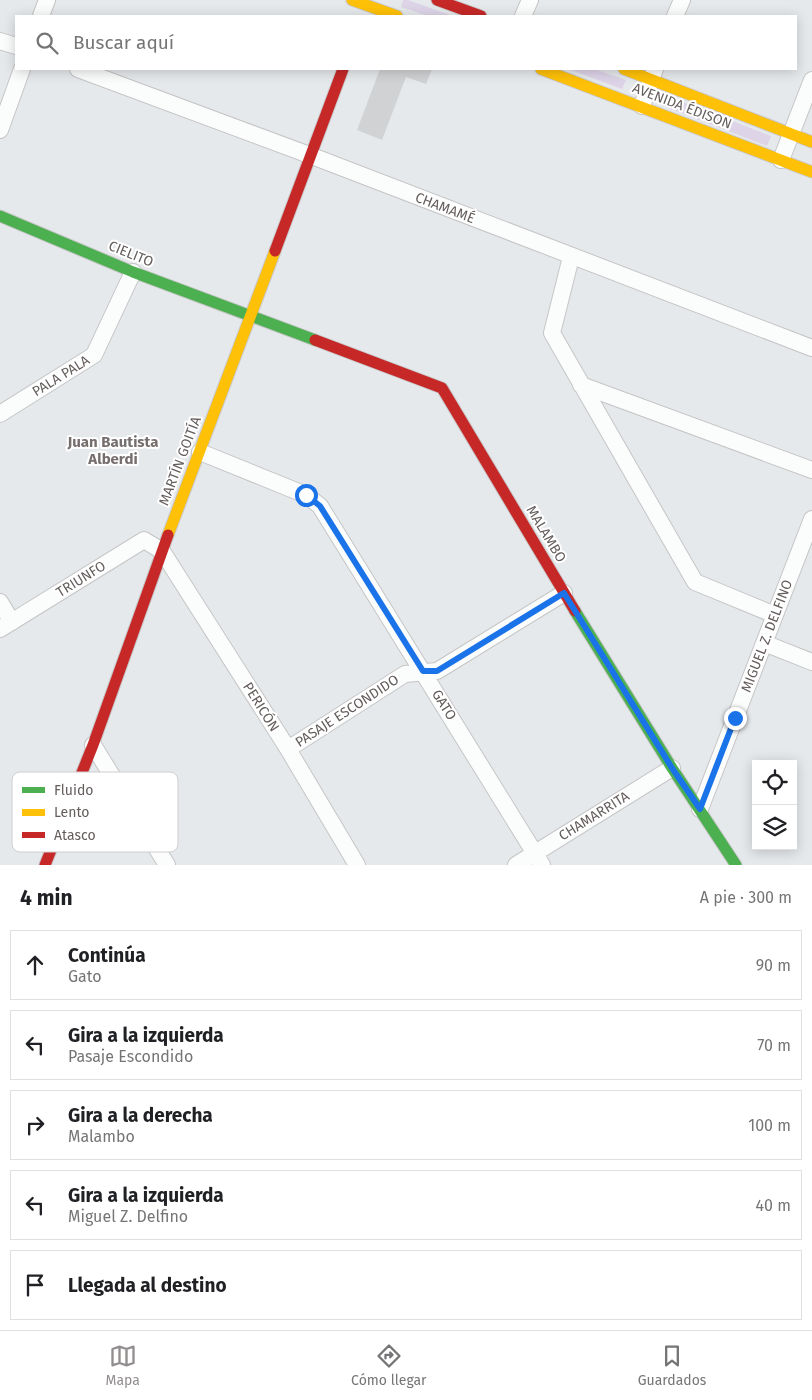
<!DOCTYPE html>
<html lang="es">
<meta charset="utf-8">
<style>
body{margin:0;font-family:"Fira Sans",sans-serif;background:#f6f6f6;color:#202124}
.controls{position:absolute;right:15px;bottom:15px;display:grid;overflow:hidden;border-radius:0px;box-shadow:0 2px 12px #0003}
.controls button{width:45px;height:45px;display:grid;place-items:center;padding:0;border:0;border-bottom:1px solid #e0e0e0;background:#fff;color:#202124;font:25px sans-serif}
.stop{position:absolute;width:15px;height:15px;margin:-11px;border:4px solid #1a73e8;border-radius:50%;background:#fff}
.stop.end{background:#1a73e8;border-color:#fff;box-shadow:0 1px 5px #0008}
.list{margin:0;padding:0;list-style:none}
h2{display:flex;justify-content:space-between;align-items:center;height:65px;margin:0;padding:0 20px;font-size:21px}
h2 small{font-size:16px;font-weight:400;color:#757577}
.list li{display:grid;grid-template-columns:32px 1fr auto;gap:15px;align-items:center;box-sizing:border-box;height:70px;margin:0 10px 10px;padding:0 10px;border:1px solid #e0e0e0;border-radius:0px}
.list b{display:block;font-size:19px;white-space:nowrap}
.list p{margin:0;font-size:16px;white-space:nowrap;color:#757577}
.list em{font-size:16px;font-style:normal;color:#757577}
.icon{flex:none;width:28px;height:28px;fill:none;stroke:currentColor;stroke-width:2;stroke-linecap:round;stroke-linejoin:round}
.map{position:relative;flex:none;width:812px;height:865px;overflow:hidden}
.search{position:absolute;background:#fff;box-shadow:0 2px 12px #0003;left:15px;right:15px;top:15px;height:55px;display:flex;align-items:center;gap:12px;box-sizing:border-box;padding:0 18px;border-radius:0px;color:#757577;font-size:19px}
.sheet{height:465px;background:#fff}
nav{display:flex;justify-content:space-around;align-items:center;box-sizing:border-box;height:70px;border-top:1px solid #e0e0e0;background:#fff;font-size:14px;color:#757577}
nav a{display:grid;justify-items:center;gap:2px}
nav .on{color:#928e8e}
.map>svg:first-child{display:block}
.grass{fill:#ddd4e8}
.building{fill:#d0d2d4}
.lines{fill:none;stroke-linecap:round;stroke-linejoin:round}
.street-casing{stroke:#c6c5c6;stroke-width:18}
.fast-casing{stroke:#c7c6c7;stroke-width:13}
.slow-casing{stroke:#c7c6c7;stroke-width:13}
.jam-casing{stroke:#c7c6c7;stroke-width:13}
.street{stroke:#fbfcfc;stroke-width:16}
.fast{stroke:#4caf50;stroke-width:11}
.slow{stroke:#ffc107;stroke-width:11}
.jam{stroke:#c62828;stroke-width:11}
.route{stroke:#1a73e8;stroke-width:6}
.labels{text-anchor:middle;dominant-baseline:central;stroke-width:4;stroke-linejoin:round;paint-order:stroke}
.street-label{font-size:14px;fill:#645d5c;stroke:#fff}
.neighbourhood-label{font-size:15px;font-weight:bold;fill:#766e6d;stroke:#fff}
.key{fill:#fff;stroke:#d0cece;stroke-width:1}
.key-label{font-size:14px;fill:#645d5c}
</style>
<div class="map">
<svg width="812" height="865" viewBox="0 0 812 865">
<rect width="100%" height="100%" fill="#e6e9ec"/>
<path class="grass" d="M403,0H408L453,16H428L401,7Z
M568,69H594L626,80L622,89Z
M672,98L771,136L767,146L668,108Z"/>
<path class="building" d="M380,69H432L426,84L406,77L382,140L357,130Z"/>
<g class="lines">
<defs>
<path id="street" d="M41,16L47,0
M523,16L530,0
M675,16L682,0
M0,41L16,46
M78,69L312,156L812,348
M642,106L655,69
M0,130L22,69
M781,160L812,80
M571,257L552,333L695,582L775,615
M581,385L812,470
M0,414L94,355L133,272
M200,452L306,495L320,506L542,865
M0,602L12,622
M0,629L144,540L162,551L288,749L357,865
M764,643L812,662
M93,745L167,865
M288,749L405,674L437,671L564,593
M700,809L812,519
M516,865L672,768"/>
<path id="fast" d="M0,216L133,272L315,340
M575,611L672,768L736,865"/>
<path id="slow" d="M352,0L397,16
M541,69L812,172
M624,69L812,142
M168,535L275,251"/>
<path id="jam" d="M437,0L481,16
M275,251L343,69
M315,340L442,388L575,611
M45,865L93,745L168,535"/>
</defs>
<use href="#street" class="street-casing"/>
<use href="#fast" class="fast-casing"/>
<use href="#slow" class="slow-casing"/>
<use href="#jam" class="jam-casing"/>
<use href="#street" class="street"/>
<use href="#fast" class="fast"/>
<use href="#slow" class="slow"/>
<use href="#jam" class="jam"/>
</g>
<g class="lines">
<path class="route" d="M306,495L320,506L423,671H437L564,593L672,768L700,809L735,718"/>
</g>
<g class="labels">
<g class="street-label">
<text transform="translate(682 106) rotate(21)">AVENIDA ÉDISON</text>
<text transform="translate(445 208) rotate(21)">CHAMAMÉ</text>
<text transform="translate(131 254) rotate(22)">CIELITO</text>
<text transform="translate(61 376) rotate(-32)">PALA PALA</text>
<text transform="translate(180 461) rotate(-69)">MARTÍN GOITÍA</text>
<text transform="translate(546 534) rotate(59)">MALAMBO</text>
<text transform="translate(81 579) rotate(-32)">TRIUNFO</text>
<text transform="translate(767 636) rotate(-69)">MIGUEL Z. DELFINO</text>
<text transform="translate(444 705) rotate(58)">GATO</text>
<text transform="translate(261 707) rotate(58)">PERICÓN</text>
<text transform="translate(347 711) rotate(-33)">PASAJE ESCONDIDO</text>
<text transform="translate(594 816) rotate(-32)">CHAMARRITA</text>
</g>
<g class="neighbourhood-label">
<text x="113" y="442">Juan Bautista<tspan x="113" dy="17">Alberdi</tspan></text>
</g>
</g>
<rect x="12" y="772" width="166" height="80" rx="8" class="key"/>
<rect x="22" y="787" width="23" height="6" fill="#4caf50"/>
<rect x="22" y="809" width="23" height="7" fill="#ffc107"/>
<rect x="22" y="832" width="23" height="6" fill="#c62828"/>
<g class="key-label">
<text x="54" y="795">Fluido</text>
<text x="54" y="817">Lento</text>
<text x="54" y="840">Atasco</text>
</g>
</svg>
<div class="controls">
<button><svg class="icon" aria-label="locate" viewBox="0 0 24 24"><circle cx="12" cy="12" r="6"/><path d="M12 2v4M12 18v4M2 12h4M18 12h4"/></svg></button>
<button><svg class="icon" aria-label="layers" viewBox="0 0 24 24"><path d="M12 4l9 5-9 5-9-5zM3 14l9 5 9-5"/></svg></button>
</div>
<div class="stop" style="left:306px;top:495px"></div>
<div class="stop end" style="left:735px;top:718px"></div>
<div class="search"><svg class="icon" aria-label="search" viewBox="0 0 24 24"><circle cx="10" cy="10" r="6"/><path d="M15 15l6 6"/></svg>Buscar aquí</div>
</div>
<section class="sheet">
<h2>4 min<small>A pie · 300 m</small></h2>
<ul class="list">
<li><svg class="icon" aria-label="ahead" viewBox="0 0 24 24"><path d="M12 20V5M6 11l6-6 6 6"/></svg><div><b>Continúa</b><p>Gato</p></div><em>90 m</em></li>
<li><svg class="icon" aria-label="left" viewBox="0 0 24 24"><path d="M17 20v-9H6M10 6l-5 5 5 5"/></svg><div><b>Gira a la izquierda</b><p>Pasaje Escondido</p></div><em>70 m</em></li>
<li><svg class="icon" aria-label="right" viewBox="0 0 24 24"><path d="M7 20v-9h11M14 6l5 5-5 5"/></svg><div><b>Gira a la derecha</b><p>Malambo</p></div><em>100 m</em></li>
<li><svg class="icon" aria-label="left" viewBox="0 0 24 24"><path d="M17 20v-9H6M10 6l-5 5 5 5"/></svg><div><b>Gira a la izquierda</b><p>Miguel Z. Delfino</p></div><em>40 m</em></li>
<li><svg class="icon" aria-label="arrive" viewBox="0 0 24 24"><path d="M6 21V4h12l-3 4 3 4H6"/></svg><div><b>Llegada al destino</b></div></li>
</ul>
</section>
<nav>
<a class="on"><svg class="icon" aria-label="map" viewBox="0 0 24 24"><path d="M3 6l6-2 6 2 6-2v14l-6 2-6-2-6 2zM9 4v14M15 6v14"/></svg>Mapa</a>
<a><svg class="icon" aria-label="directions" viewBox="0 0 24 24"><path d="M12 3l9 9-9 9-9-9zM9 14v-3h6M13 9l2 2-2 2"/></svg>Cómo llegar</a>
<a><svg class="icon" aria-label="saved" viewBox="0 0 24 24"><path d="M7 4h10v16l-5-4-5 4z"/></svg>Guardados</a>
</nav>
